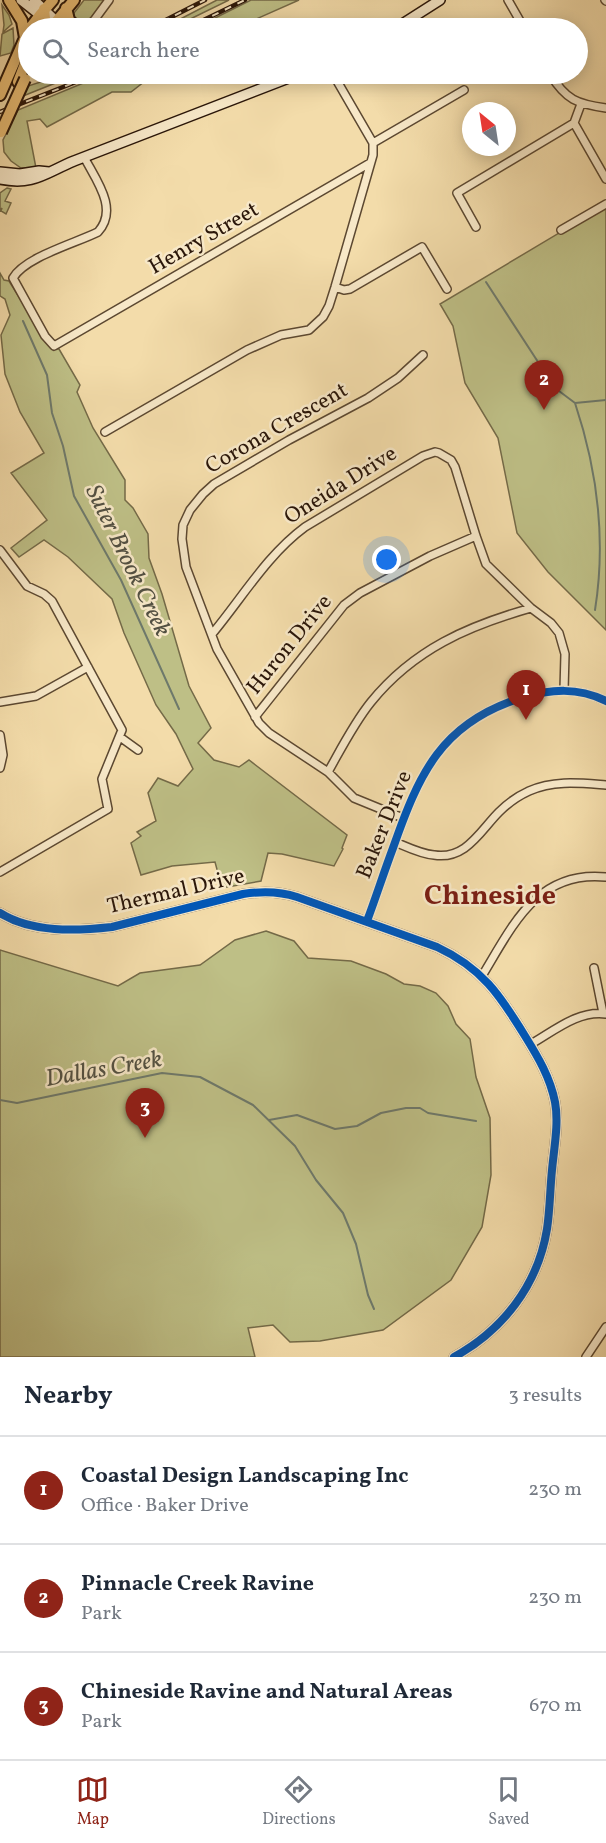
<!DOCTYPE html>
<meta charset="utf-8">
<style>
body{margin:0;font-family:Vollkorn,serif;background:#f2f2f3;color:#1f2937}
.compass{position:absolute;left:462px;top:102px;width:54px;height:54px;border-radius:50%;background:#fff;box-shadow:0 3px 15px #0003;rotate:330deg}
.you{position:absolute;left:387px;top:560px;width:21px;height:21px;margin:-15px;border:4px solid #fff;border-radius:50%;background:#1a73e8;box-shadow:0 0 0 9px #1a73e833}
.badge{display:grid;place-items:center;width:39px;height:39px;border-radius:50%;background:#8f2418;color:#fff;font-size:20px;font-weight:700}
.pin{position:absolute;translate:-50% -50px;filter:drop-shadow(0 2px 3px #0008)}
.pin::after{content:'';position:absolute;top:32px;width:21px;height:18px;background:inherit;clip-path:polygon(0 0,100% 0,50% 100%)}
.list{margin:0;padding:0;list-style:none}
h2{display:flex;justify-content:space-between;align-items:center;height:78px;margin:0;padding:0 24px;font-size:26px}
h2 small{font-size:20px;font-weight:400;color:#747a83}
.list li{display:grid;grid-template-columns:39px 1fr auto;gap:18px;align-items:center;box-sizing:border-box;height:108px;padding:0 24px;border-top:2px solid #e0e1e3}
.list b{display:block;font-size:22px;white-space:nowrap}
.list p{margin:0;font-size:20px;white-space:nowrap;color:#747a83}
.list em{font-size:20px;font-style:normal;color:#747a83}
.icon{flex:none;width:33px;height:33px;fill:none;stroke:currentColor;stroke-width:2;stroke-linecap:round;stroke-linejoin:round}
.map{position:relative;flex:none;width:606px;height:1357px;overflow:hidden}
.search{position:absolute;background:#fff;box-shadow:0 3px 15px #0003;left:18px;right:18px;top:18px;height:66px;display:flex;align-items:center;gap:15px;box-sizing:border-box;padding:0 21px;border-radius:33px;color:#747a83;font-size:22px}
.sheet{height:402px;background:#fff}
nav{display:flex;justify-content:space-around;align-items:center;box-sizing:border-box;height:84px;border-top:2px solid #e0e1e3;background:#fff;font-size:16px;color:#747a83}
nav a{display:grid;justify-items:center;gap:3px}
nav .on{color:#8f2418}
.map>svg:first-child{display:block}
.green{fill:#bebf86;stroke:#746a48;stroke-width:1.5}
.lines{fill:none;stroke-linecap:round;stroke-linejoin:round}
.stream{stroke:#6e796b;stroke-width:2}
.minor-casing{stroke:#5c4831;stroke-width:10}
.tertiary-casing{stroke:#5c4831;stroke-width:11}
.secondary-casing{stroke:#2a1609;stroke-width:12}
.primary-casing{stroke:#2a1609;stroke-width:14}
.minor{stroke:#f7e8c8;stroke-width:7}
.tertiary{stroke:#f7e8c8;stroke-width:8}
.secondary{stroke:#f7e8c8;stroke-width:9}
.primary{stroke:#eabe75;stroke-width:10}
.rail-casing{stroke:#2a1609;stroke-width:4.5}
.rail{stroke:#f7e8c8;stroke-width:2;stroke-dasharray:7;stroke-linecap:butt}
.primary-bridge-casing{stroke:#2a1609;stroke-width:14;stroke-linecap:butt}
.primary-bridge{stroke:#eabe75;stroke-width:10}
.cycleway-casing{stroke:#f7e8c8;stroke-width:11}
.cycleway{stroke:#0057b8;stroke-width:8}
.labels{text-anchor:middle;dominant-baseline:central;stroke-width:5;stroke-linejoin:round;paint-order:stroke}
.street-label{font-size:22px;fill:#2a1609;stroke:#f7e8c8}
.water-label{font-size:24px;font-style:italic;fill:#525042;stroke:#f7e8c8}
.district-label{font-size:28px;font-weight:bold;fill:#7a1f14;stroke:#f7e8c8}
</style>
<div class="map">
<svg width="606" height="1357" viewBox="0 0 606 1357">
<rect width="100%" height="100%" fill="#f3dcaa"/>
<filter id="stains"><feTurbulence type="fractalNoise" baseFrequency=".00333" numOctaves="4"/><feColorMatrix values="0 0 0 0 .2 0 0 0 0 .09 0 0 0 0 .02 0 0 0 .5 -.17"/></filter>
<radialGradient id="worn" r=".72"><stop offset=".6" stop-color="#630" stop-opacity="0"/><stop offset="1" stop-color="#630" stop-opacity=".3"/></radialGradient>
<path class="green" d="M84,0H104C98,9 93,20 82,23L74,19V13Z
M217,0H229L172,28H163Z
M251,0H299L236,28H195Z
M2,5L9,15L12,24L3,32L4,25Z
M13,28L14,45L11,53L0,56L2,34Z
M65,74H78L23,96L28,86Z
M105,74H154L131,92H112L47,127L40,119L27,121L36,168H21L11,161L4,152L3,140L18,110Z
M7,188L11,189L5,201L11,203L6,214L1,211L2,208L0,211V193Z
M606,205V630L548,572L517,533L498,438L465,383L453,326L440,304Z
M0,273L4,280L9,281L51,348L59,349L80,385L77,392L93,428L125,480V500L133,508L148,534L149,558L162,594L189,686L211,728L198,743L214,760L239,767L249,760L347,835L342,848L343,849L334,866L282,854L268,853L261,881L222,888L215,862L172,866L141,875L131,843L141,836L137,832L156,821L148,793L158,778L178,786L193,769L176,734L156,705L124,633L112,599L68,557L44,540L19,557L11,548L47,520L11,473L44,453L20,412L5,374L1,335L10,315L5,299L0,296Z
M266,931L294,941L308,958L351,961L386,974L404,984L420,986L436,993L448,1006L456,1024L470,1039L476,1077L490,1118L491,1175L482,1227L451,1280L383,1330L320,1341L290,1342L273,1325L248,1328L255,1357H0V950L118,986L140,973L200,965L235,940Z"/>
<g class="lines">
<path class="stream" d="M486,282L555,388L575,403L606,400
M23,321L47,375L52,413L63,446L74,496L121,580L179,709
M575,403C597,469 606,541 595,610
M0,1100L17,1103L162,1073L200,1077L253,1105L295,1146L316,1180L343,1213L356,1244L368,1295L374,1309
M269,1120L297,1115L335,1129L357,1126L381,1113L406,1108H420L428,1113L476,1121"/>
<defs>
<path id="minor" d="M508,0L524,28
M605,0L606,1
M87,28L95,19L109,0
M550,74C566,100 577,104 606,108
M574,123L606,179
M574,123L581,104
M373,143L464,90
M84,157C96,180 119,209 98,232C76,243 25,257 13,278L45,336L54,346L370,163
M476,227L457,193L574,123
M561,230L606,204
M335,287L344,290L350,289L422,247L447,289
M105,432L247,350L281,335L309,330L323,317L329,306L335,287L373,155V143L333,74
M0,550L27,586L44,594L52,601L122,730L102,779L108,809L0,872
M212,634C242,598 267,555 305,527L423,456L435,452L439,453L451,460L455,467L476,536L486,564L531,608L551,623L559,633L565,654L564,690
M0,702L36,696L88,667
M255,717L344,605L360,593L430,556L476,536
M0,735L3,755L0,768
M120,737L138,750
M328,772C341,749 354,723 371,702C414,649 468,626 531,608
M403,818L354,798L328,772L269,733L259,723L217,649L186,567L182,539L183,525L190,510L203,494L214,484L289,440L368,398L398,378L423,355
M395,842C407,847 421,854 434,855C466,860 480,831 499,812C508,803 518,796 529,791C554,780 579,783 606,785
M367,921C376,897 384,872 393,848C419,774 441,723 521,698C551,689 578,687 606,701
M594,968L603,1013
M482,976C513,925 537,870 606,877
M531,1044C554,1031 578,1010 606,1014
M586,1357L606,1327"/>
<path id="tertiary" d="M0,913C32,933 76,931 112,927L243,894C262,891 279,891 297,897L437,947C482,968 500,995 525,1036C538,1057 550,1077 555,1102C559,1123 554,1148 552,1170C550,1189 550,1209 547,1229C538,1285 503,1330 454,1357"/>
<path id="secondary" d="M21,0L45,19
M34,0L56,21
M396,28L440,0
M0,172L20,174L39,171L49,172
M0,179C33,186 45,173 74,161L299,74"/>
<path id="primary" d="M9,0L22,21L25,38
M66,8L69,20L77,28
M30,28L40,15L53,0
M41,28L45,19L44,9
M51,28L74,0
M18,82L28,56
M0,95L28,31"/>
</defs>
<use href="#minor" class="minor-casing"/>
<use href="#tertiary" class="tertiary-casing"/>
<use href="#secondary" class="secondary-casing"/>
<use href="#primary" class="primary-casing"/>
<use href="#minor" class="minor"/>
<use href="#tertiary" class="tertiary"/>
<use href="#secondary" class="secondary"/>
<use href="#primary" class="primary"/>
<defs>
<path id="rail" d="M150,28L205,0
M187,28L245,0
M0,112L96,74"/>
</defs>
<use href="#rail" class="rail-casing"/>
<use href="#rail" class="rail"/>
<defs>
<path id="primary-bridge" d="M1,132L25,79"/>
</defs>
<use href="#primary-bridge" class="primary-bridge-casing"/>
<use href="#primary-bridge" class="primary-bridge"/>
<defs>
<path id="cycleway" d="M0,913C32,933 76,931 112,927L243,894C262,891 279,891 297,897L437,947C482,968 500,995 525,1036C538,1057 550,1077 555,1102C559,1123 554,1148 552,1170C550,1189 550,1209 547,1229C538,1285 503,1330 454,1357
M367,921C376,897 384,872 393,848C419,774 441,723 521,698C551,689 578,687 606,701"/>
</defs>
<use href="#cycleway" class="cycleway-casing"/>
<use href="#cycleway" class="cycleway"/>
</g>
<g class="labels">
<g class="street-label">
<text transform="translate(204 239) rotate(-30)">Henry Street</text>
<text transform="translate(277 429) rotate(-30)">Corona Crescent</text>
<text transform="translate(341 486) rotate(-32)">Oneida Drive</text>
<text transform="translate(290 645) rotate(-51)">Huron Drive</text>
<text transform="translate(385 825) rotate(-68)">Baker Drive</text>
<text transform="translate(176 892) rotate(-13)">Thermal Drive</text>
</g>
<g class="water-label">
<text transform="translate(127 561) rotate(64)">Suter Brook Creek</text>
<text transform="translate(104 1070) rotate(-10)">Dallas Creek</text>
</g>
<g class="district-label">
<text x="490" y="896">Chineside</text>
</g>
</g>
<rect width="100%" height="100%" filter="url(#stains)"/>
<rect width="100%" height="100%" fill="url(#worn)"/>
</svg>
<svg class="compass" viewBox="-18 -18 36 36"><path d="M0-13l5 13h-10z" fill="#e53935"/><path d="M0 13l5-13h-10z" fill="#747a83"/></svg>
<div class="you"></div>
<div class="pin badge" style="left:526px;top:720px">1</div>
<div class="pin badge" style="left:544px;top:410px">2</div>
<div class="pin badge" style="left:145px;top:1138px">3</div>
<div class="search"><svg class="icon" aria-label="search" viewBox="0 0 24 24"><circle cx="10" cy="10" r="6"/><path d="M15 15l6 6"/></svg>Search here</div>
</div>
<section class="sheet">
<h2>Nearby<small>3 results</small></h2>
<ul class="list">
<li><span class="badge">1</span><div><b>Coastal Design Landscaping Inc</b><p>Office · Baker Drive</p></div><em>230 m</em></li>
<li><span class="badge">2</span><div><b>Pinnacle Creek Ravine</b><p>Park</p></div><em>230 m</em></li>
<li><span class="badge">3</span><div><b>Chineside Ravine and Natural Areas</b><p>Park</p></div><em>670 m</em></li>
</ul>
</section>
<nav>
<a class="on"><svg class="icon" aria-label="map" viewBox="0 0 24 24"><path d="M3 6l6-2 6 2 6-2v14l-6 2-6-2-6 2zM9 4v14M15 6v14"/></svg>Map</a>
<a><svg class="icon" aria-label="directions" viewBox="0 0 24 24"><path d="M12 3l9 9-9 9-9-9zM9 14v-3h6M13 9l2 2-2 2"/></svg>Directions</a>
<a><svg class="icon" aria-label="saved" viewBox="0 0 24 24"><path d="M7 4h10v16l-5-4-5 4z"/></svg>Saved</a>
</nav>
